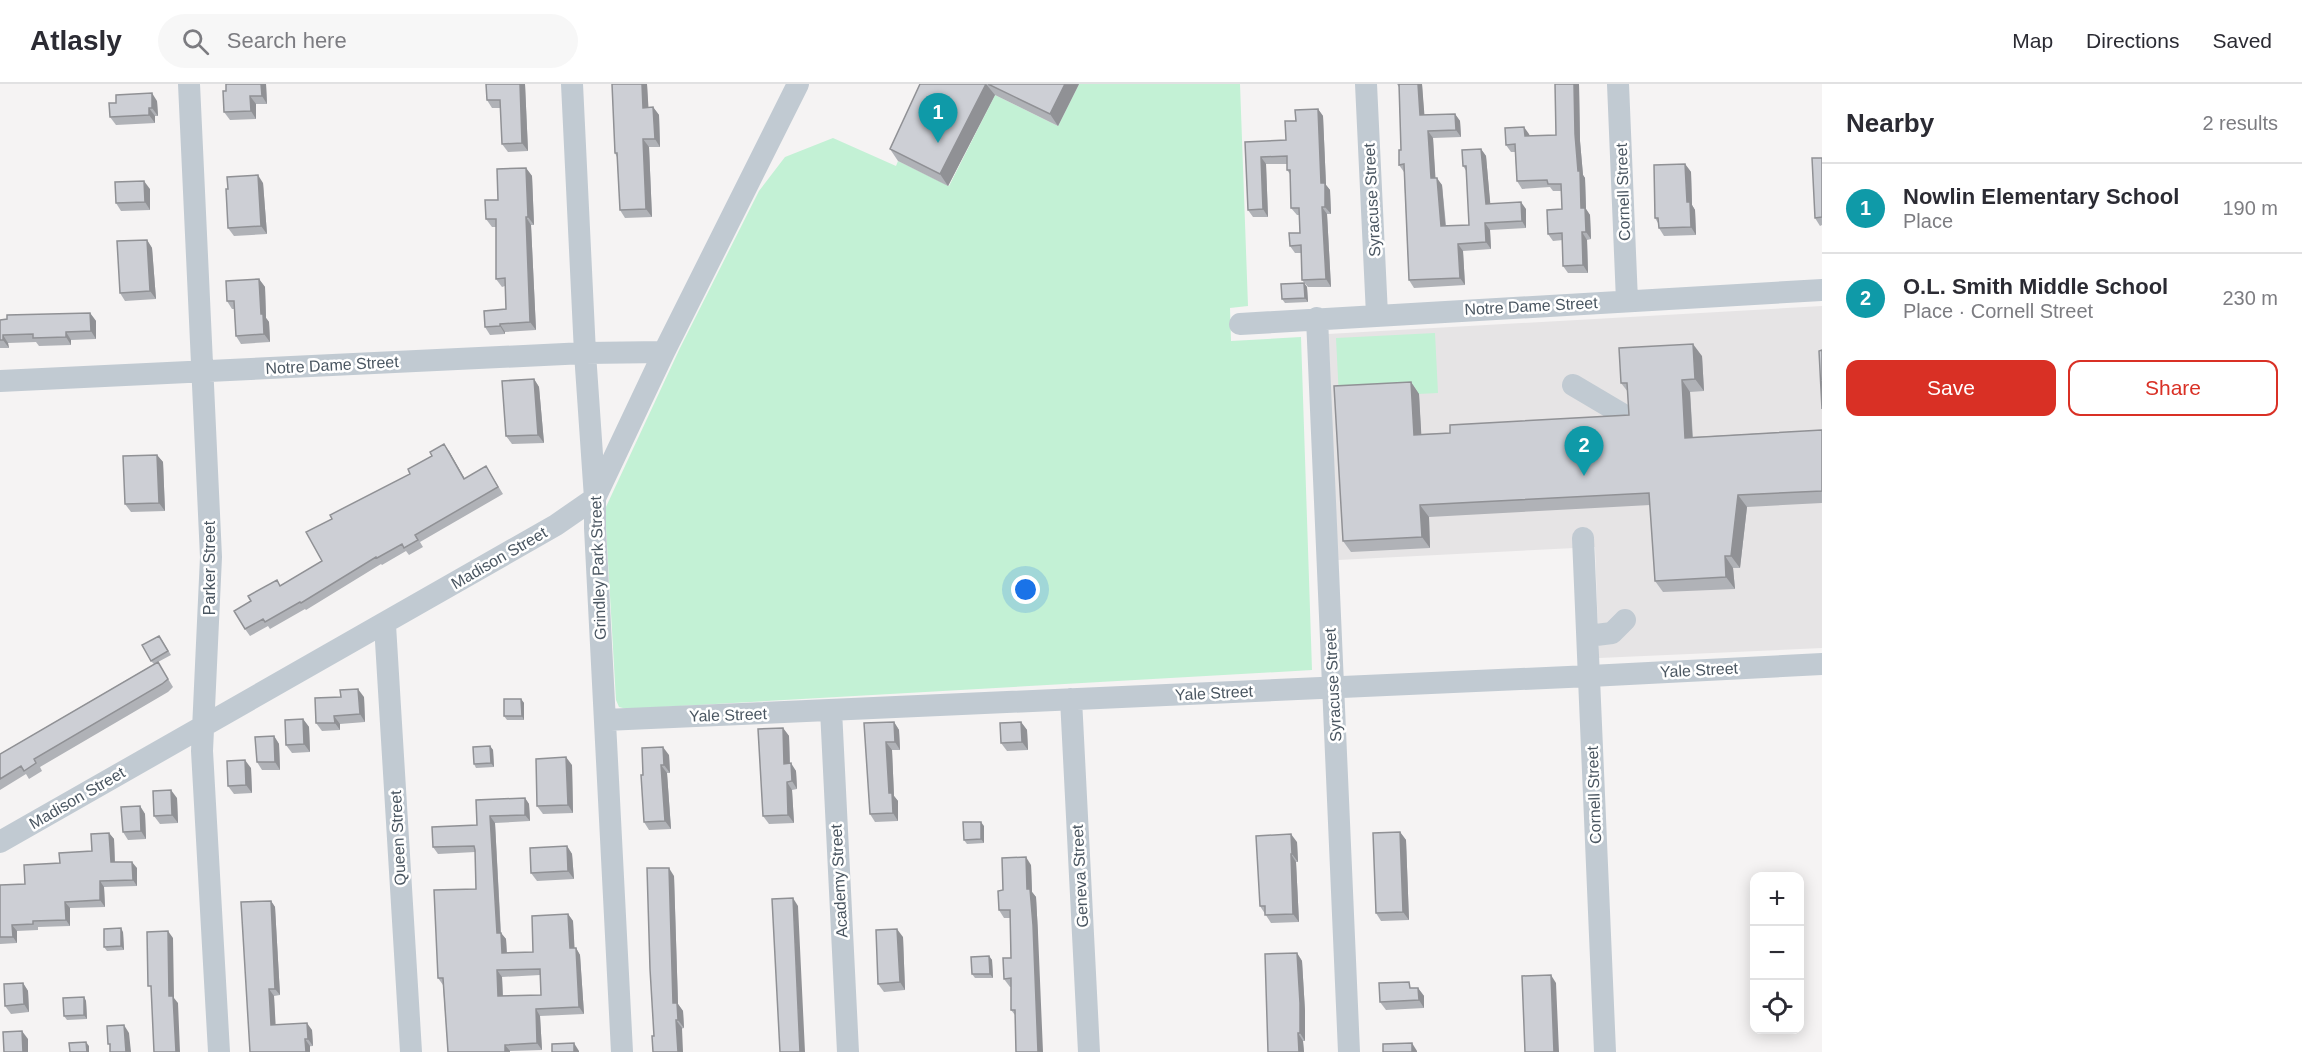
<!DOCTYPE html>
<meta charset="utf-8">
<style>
body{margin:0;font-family:Arial,sans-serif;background:#f7f7f7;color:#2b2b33}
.controls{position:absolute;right:18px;bottom:18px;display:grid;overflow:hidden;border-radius:12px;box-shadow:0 3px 15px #0003}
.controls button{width:54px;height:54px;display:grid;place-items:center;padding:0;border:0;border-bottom:2px solid #e1e1e2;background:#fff;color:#2b2b33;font:30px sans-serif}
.you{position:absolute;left:1026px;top:506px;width:21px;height:21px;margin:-15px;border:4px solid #fff;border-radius:50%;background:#1a73e8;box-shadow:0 0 0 9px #1a73e833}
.badge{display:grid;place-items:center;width:39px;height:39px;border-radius:50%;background:#d93025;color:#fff;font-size:20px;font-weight:700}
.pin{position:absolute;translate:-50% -50px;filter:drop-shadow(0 2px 3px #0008)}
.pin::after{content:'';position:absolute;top:32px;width:21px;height:18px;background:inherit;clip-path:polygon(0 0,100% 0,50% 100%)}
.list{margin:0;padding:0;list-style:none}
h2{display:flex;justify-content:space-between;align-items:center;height:78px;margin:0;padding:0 24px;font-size:26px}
h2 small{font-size:20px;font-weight:400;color:#7c7c81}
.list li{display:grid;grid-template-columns:39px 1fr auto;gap:18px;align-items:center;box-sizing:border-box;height:90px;padding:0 24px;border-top:2px solid #e1e1e2}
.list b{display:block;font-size:22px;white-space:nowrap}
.list p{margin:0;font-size:20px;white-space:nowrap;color:#7c7c81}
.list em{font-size:20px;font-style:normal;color:#7c7c81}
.actions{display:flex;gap:12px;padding:18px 24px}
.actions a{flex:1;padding:14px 0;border:2px solid #d93025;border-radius:12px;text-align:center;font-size:21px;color:#d93025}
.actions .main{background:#d93025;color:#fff}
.icon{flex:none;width:33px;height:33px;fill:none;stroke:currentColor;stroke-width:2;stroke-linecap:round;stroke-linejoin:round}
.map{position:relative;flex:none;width:1822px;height:968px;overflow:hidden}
header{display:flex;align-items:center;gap:36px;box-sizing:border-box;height:84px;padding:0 30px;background:#fff;border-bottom:2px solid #e1e1e2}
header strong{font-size:28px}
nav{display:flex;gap:33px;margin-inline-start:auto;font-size:21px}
.search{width:420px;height:54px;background:#f7f7f7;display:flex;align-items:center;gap:15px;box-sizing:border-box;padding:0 21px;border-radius:33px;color:#7c7c81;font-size:22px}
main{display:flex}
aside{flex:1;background:#fff}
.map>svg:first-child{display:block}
.education{fill:#e6e4e5}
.green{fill:#c3f1d5}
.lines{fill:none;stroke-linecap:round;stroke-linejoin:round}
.minor{stroke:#c1cad2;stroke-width:22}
.wall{fill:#b0b2b7;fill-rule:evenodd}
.shaded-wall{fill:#909195}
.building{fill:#cdcfd5;stroke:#909195;stroke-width:1.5;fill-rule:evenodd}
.labels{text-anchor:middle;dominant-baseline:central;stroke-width:5;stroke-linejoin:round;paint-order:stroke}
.street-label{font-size:16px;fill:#4a5661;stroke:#fff}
</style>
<header>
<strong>Atlasly</strong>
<div class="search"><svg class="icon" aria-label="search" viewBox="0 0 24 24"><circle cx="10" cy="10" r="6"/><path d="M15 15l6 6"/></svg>Search here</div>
<nav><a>Map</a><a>Directions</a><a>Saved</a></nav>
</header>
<main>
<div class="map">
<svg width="1822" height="968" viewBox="0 0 1822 968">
<rect width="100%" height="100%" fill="#f5f3f3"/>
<path class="education" d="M1822,222V564L1599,574L1595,463L1338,476L1328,250Z"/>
<path class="green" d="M1079,0H1240L1248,222L1230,224L1231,257L1301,253L1312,586L627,625L619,623L616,616L605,425L680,264L759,107L785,73L833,54L896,82L898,77L949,102L995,11L1058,42Z
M1435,249L1438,309L1339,314L1336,254Z"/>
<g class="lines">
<path class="minor" d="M189,0L211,473L202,667L219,968
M572,0L585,269L595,414V444L622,968
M1366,0L1377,231
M1618,0L1627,217
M1317,234L1349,968
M1240,240L1822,206
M0,297L585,269L664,268
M1573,301L1622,330
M1583,454L1605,968
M385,541L411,968
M1588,552L1612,549L1625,536
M1071,615L1089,968
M831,626L848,968
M605,636L1590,592L1822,580
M0,758L556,441L595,414L664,268L798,0"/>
</g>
<path class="wall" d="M226,0H266L267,20H256V35L230,36L224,28L226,7Z
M486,0H525L528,67L508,68L502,60L501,24H492L487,16Z
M612,0H647L648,24L653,23L659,31L660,63H649L652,133L625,134L620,126L617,73L615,69Z
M920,0H1079L1058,42L995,11L948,102L898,77L890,65Z
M1397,0H1422L1424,31L1455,30L1460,37L1461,53L1433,54L1435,94L1442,101L1446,141H1469L1467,88L1463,82L1481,65L1486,72L1490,120L1526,125V144L1490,146L1491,165L1463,167L1465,201L1414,204L1409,196L1404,88L1399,81L1401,66L1399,3Z
M1555,0H1579L1580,57L1583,91L1585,94L1586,125L1590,131L1591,155L1587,156L1588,189H1568L1563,182V156L1553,157L1548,150L1562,125L1561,107H1553L1550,103L1522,105L1517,97L1515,68H1511L1506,61L1529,50L1530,52L1556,51Z
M157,17L158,32H155V39L116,41L110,33Z
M1318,25L1323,32L1326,101L1330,106L1331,130H1327L1331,203H1308L1302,196V169H1295L1290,162L1300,149L1299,131H1297L1291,124L1290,90L1287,86V80H1266L1268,133H1253L1248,126L1245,58L1286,56L1296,37Z
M1822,74V141L1820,142L1815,134Z
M1685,80L1691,88L1692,121L1695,126L1696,151L1664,152L1659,144L1658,139L1655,134Z
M526,84L532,92L534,141H531L536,246L505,248V250L490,251L485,243L506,225L505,202L502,203L496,195V143H492L486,135L498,116Z
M263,99L267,150L234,152L228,144Z
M150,105V126L121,127L116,119Z
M147,156L152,164L156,215L125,217L120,209Z
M259,195L265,203L266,234L269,238L270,258L241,260L236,252L234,225H232L227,217Z
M1304,199L1307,203L1308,218L1285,219L1282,215Z
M90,229L96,237V255L71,256V261L39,262L36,258L8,259L9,264H0V236Z
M1702,272L1704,307L1690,308L1693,353L1822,346V419L1747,423L1740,484H1733L1735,505L1663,508L1655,497L1650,421L1429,433L1430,464L1351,468L1343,457L1411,298L1419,310L1421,350L1450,349L1629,331L1628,308L1621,299Z
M534,295L539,303L544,359L512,360L506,352Z
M449,367L465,395L486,382L503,410L420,458L423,463L409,471L406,467L382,481L381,480L306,526L305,525L270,545L268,542L250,552L245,545L281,501L322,477L332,435Z
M157,371L163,378L165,427L131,428L125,420Z
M162,556L171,571L158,578L173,603L168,608L40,683L42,687L29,695L26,690L0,706V670L154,580L151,577Z
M364,613L365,638L340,640V646L322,647L316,639Z
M521,615L524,619V636H507L504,632Z
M303,635L309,643L310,668L292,669L286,661Z
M894,638L899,646L900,666H892L894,712L898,717V737L875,738L870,730L864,639Z
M1021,638L1027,646L1028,666L1007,667L1001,659Z
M783,644L789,652L790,680L796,687L797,705L792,706L794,739L769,740L763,732Z
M274,652L279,660L280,686H262L257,678Z
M490,662L493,666L494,683L476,684L474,680Z
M669,671L670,689H667L671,745L649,746L644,738L643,691Z
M572,681L573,729L543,730L537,722Z
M251,684L252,709L234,710L228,702Z
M177,714L178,739L160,740L154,732Z
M525,714L529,720L530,737L495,739L501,849L506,855L507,869L533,868L568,830L573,837L574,864H576L580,871L584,930L540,932L542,966L510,967V968H448L443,901L438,894L476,805L475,768L438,770L433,763L477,741L476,716ZM540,891L541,911L503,912L502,893Z
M140,722L145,730L146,755L128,756L123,748Z
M984,742V759L967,760L964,756Z
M1400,748L1406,756L1409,836L1381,837L1376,829Z
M109,749L114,755L115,778L137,784V802L104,803L105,823L70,824V842L38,843V846L17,847V859L0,860V801L25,800L92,767Z
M1297,758L1298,778H1296L1299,838L1271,839L1260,822Z
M567,762L572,770L574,795L537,797L531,789Z
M1031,781L1032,808L1036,813L1038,849L1015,931L1011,926V903H1010L1004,895L1011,874L1010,834H1004L999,826L1003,806Z
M674,792L678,920L683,927L684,944L654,952Z
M271,817L275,823L280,911L274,912L275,941L312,946L313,962L250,968Z
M123,848L124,866L107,867L104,863Z
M903,853L905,906L884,908L878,900Z
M1297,869L1302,877L1305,927V957H1303L1304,968H1268Z
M989,872L992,876L993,894H975L972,890Z
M23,899L28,907L29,928L11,930L5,922Z
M1418,904L1424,912V924L1386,926L1380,918Z
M84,913L86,917L87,935L67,936L64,932Z"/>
<path class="shaded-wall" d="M261,0H266L267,20L262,12Z
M520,0H525L528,67L522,59Z
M642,0H647L649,32L643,24Z
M986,0L995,11L948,102L940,90Z
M1065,0H1079L1058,42L1050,30Z
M1418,0H1422L1425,38L1420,31Z
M1574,0H1579L1580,57L1583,91L1585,94L1586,125L1590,131L1591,155L1586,148L1581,124L1575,50Z
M152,9L157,17L158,32L152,24Z
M250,12L256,20V35L251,27Z
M653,23L659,31L660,63L655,55Z
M149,24L155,32V39L149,31Z
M1318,25L1323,32L1326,101L1330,106L1331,130L1325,123L1321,99Z
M1455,30L1460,37L1461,53L1456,46Z
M1524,43L1529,50L1530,59L1525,52Z
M1428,47L1433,54L1436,102L1431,94Z
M643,55L649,63L652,133L646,125Z
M1481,65L1486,72L1491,127L1486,120Z
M1261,73L1266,80L1268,133L1263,125Z
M1685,80L1691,88L1692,121L1695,126L1696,151L1691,143L1687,118Z
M526,84L532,92L534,141L528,133Z
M258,91L263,99L267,150L261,142Z
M1437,94L1442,101L1446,149L1441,142Z
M144,97L150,105V126L145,118Z
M1521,118L1526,125V144L1522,137Z
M1322,123L1327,130L1331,203L1326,195Z
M526,133L531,141L536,246L530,238Z
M1485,139L1490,146L1491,165L1486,158Z
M1582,148L1587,156L1588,189L1583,181Z
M147,156L152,164L156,215L150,207Z
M1458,160L1463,167L1465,201L1460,194Z
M259,195L265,203L266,234L269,238L270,258L264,250L261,230Z
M1304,199L1307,203L1308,218L1305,214Z
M90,229L96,237V255L91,247Z
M500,240L505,248V250L500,242Z
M66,248L71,256V261L66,253Z
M3,251L8,259L9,264L3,256Z
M1693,260L1702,272L1704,307L1695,295Z
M534,295L539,303L544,359L538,351Z
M1682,296L1690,308L1693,365L1685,354Z
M1411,298L1419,310L1422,362L1414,351Z
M444,360L449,367L469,402L464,395Z
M157,371L163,378L165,427L159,419Z
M1738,411L1747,423L1740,484L1731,472Z
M1420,421L1429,433L1430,464L1422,453Z
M1725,472L1733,484L1735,505L1726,493Z
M358,605L364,613L365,638L360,630Z
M521,615L524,619V636L522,632Z
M334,632L340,640V646L335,639Z
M303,635L309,643L310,668L304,660Z
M894,638L899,646L900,666L895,658Z
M1021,638L1027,646L1028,666L1022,658Z
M783,644L789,652L790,688L784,680Z
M274,652L279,660L280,686L275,678Z
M886,658L892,666L894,712L898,717V737L893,729L889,709Z
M490,662L493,666L494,683L491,679Z
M663,663L669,671L670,689L664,681Z
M566,673L572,681L573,729L568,721Z
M245,676L251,684L252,709L246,701Z
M791,679L796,687L797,705L792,697Z
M661,681L667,689L671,745L665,737Z
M787,698L792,706L794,739L788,731Z
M171,706L177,714L178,739L172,731Z
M525,714L529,720L530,737L525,731Z
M140,722L145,730L146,755L141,747Z
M490,732L495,739L501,856L497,849Z
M981,738L984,742V759L981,755Z
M1400,748L1406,756L1409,836L1403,828Z
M109,749L114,755L115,785L111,778Z
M1291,750L1297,758L1298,778L1292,770Z
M567,762L572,770L574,795L568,787Z
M1291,770L1296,778L1299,838L1293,830Z
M1026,773L1031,781L1032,808L1036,813L1038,849L1043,968H1038L1027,805Z
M132,778L137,784V802L133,796Z
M669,784L674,792L678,920L683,927L684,944L678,936L673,919Z
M100,797L104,803L105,823L100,816Z
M793,814L798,822L805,968H800Z
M271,817L275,823L280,911L275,905Z
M65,818L70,824V842L66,836Z
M568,830L573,837L575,871L570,864Z
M12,841L17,847V859L13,853Z
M121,844L123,848L124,866L121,862Z
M897,845L903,853L905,906L900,898Z
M168,847L173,854L174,914L178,919L180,968H176L169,912Z
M501,849L506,855L507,875L502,869Z
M576,864L580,871L584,930L579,923Z
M1297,869L1302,877L1305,927V957L1300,949Z
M989,872L992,876L993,894L990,890Z
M497,886L502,893L503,919L498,912Z
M1551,891L1556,899L1559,968H1554Z
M23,899L28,907L29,928L24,920Z
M1418,904L1424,912V924L1419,916Z
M269,905L274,912L276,947L271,941Z
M84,913L86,917L87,935L84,931Z
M536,925L540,932L542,966L537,959Z
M676,936L682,944L683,968H678Z
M307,939L312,946L313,962L308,955Z
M124,941L129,949L131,968H126Z
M22,947L28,955V968H23Z
M1298,949L1303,957L1304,968H1299Z
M305,955L310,962V968H306Z
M86,958L89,962V968H87Z
M574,959L579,967V968H574Z
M1412,959L1417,967V968H1412Z
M505,961L510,967V968H505Z"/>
<path class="building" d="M226,0H261L262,12H250L251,27L224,28L223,7H226Z
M486,0H520L522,59L502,60L500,16H487Z
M612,0H642L643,24L653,23L655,55H643L646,125L620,126L617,69H615Z
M920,0H986L940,90L890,65Z
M988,0H1065L1050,30Z
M1399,0H1418L1420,31L1455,30L1456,46L1428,47L1431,94H1437L1441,142L1469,141L1466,82H1463L1462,66L1481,65L1486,120L1521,118L1522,137L1485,139L1486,158L1458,160L1460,194L1409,196L1404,80L1399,81V66H1401Z
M1555,0H1574L1575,50L1578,87H1580L1581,124H1585L1586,148H1582L1583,181L1563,182L1562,149L1548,150L1547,126L1562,125L1561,100H1548L1547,96L1517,97L1515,60L1506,61L1505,44L1524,43L1525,52L1556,51Z
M152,9V24H149V31L110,33L109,19H116V11Z
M1318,25L1321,99H1325V123H1322L1326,195L1302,196L1301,161L1290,162L1289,149H1300L1299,124H1291L1290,86H1287V72L1261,73L1263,125L1248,126L1245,58L1286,56L1285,37H1296L1295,26Z
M1812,74H1822V133L1815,134Z
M1685,80L1687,118H1690L1691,143L1659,144L1658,134H1655L1654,81Z
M526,84L528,133H526L530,238L500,240V242L485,243L484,227L506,225L505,194L496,195V135H486L485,116H498L497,85Z
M258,91L261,142L228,144L226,105H228L227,93Z
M144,97L145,118L116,119L115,98Z
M147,156L150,207L120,209L117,157Z
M259,195L261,230H263L264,250L236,252L234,217H227L226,197Z
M1304,199L1305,214L1282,215L1281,200Z
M90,229L91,247L66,248V253L33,254V250L3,251V256H0V236L7,235V231Z
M1693,260L1695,295L1682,296L1685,354L1822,346V407L1738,411L1731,472H1725L1726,493L1655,497L1649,409L1420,421L1422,453L1343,457L1334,302L1411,298L1414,351L1450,349V341L1629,331L1627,299H1621L1619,264Z
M1822,266V325L1819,267Z
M534,295L538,351L506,352L502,297Z
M444,360L464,395L486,382L498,403L415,451L418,456L404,464L402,460L377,474L376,473L301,519L300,518L265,538L263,535L245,545L234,527L251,517L248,512L277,496L280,502L322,477L306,448L332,435L330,431L410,390L408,385L432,372L430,368Z
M157,371L159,419L125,420L123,372Z
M159,552L168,567L151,577L142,561Z
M158,578L168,595L162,600L34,675L36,679L24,687L21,682L0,695V670Z
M358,605L360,630L334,632L335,639H316L315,614L341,613L340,606Z
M504,615H521L522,632H504Z
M303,635L304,660L286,661L285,636Z
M894,638L895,658H886L889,709H892L893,729L870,730L864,639Z
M1021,638L1022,658L1001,659L1000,639Z
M783,644L784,680L791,679L792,697L787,698L788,731L763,732L758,645Z
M274,652L275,678H257L255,653Z
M490,662L491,679L474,680L473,663Z
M663,663L664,681H661L665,737L644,738L641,691H643L642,664Z
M566,673L568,721L537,722L536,675Z
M245,676L246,701L228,702L227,677Z
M171,706L172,731L154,732L153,707Z
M525,714V731L490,732L497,849H501L502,869L533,868L532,832L568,830L570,864H576L579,923L536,925L537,959L505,961V968H448L443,894H438L434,806L476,805L475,766L474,762L433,763L432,743L477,741L476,716ZM540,885L541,911L498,912L497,886Z
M140,722L141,747L123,748L121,723Z
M963,738H981V755L964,756Z
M1400,748L1403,828L1376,829L1373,749Z
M109,749L111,778H132L133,796L100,797V816L65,818L66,836L33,837V840L12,841L13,853H0V801L25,800L24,781L60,779L59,769L92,767L91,750Z
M1291,750L1292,770H1291L1293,830L1265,831V822H1260L1256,752Z
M567,762L568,787L531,789L530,764Z
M1026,773L1027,805H1030L1033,841L1038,968H1016L1015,926H1011V894L1004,895L1003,874H1011L1010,826H999L998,807L1003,806L1002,774Z
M647,784H669L673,919H677L678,936H676L678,968H653L652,952H654L650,885Z
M793,814L800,968H780L772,815Z
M271,817L275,905H269L271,941L307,939L308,955H305L306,968H250L241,818Z
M121,844V862L104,863V845Z
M897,845L900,898L878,900L876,846Z
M168,847L169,912H173L176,968H154L151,902H148L147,848Z
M1297,869L1300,919V949H1298L1299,968H1268L1265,870Z
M989,872L990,890H972L971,873Z
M1551,891L1554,968H1525L1522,892Z
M1409,898L1410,904H1418L1419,916L1380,918L1379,899Z
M23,899L24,920L5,922L4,900Z
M84,913V931L64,932L63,914Z
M124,941L126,968H110V960H108L107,942Z
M22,947L23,968H4L3,948Z
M86,958L87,968H70L69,959Z
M574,959V968H552V960Z
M1412,959V968H1383V960Z"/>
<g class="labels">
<g class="street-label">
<text transform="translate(1623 108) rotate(-92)">Cornell Street</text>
<text transform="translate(1372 116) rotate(-93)">Syracuse Street</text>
<text transform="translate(1531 222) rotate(-3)">Notre Dame Street</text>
<text transform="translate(332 281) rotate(-3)">Notre Dame Street</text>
<text transform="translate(499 474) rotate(-30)">Madison Street</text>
<text transform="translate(209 484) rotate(-90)">Parker Street</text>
<text transform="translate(598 484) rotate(-92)">Grindley Park Street</text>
<text transform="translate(1699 586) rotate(-3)">Yale Street</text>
<text transform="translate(1333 601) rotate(-93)">Syracuse Street</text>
<text transform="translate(1214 609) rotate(-3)">Yale Street</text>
<text transform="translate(728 631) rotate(-2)">Yale Street</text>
<text transform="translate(1594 711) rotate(-92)">Cornell Street</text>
<text transform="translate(77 714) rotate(-30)">Madison Street</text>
<text transform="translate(398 754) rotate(-93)">Queen Street</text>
<text transform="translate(1080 792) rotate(-93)">Geneva Street</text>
<text transform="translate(839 797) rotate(-93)">Academy Street</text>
</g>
</g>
</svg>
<div class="controls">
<button>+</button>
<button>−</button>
<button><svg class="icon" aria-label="locate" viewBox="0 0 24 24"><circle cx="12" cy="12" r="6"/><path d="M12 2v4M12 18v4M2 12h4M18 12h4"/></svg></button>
</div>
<div class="you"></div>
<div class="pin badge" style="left:938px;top:59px;background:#0f9aa8">1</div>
<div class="pin badge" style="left:1584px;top:392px;background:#0f9aa8">2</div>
</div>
<aside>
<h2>Nearby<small>2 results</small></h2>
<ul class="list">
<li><span class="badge" style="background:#0f9aa8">1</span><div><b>Nowlin Elementary School</b><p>Place</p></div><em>190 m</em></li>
<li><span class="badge" style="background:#0f9aa8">2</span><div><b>O.L. Smith Middle School</b><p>Place · Cornell Street</p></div><em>230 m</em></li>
</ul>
<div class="actions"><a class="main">Save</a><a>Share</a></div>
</aside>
</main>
